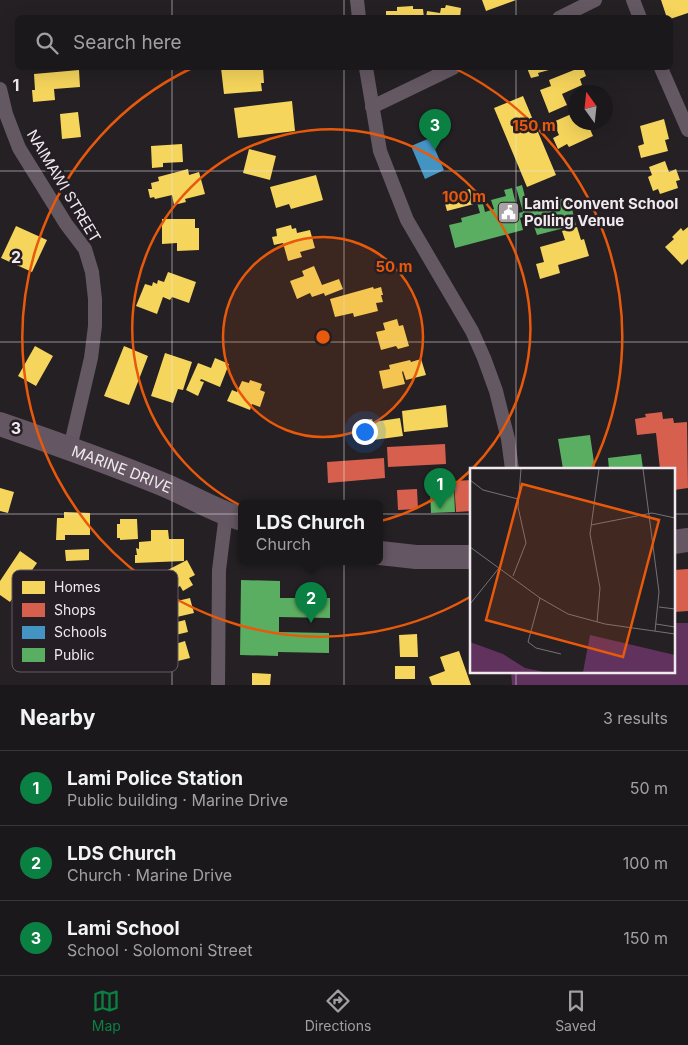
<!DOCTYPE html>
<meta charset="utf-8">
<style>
body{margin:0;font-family:Inter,sans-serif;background:#242124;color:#f1f3f6}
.compass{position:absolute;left:568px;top:85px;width:45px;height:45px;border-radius:50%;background:#1b181b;box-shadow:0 5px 20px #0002;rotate:345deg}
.you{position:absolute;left:364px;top:431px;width:18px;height:18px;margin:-12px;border:4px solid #fff;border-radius:50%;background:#1a73e8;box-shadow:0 0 0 8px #1a73e833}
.badge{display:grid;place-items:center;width:32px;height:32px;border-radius:50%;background:#0b8043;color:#fff;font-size:16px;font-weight:700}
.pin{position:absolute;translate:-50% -41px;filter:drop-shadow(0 1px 2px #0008)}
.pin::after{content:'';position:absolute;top:26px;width:18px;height:15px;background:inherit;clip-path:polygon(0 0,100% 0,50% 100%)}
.popup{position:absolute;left:238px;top:500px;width:145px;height:65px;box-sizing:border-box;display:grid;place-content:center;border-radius:8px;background:#1b181b;filter:drop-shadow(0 1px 4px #0005);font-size:16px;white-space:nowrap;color:#a0a0a3}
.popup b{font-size:19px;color:#f1f3f6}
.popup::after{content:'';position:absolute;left:50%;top:100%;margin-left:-10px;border:10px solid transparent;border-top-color:#1b181b}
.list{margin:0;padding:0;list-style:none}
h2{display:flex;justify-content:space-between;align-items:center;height:65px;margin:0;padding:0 20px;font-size:21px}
h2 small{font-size:16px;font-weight:400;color:#a0a0a3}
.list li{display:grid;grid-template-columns:32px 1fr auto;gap:15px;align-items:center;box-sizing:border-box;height:75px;padding:0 20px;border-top:1px solid #39373a}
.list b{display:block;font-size:19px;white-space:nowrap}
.list p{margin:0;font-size:16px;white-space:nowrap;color:#a0a0a3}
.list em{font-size:16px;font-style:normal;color:#a0a0a3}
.icon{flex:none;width:28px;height:28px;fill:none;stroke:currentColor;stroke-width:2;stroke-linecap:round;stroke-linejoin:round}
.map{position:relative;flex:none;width:688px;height:685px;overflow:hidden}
.search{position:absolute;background:#1b181b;box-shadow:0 5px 20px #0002;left:15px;right:15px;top:15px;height:55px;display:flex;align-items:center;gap:12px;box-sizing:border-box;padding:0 18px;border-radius:8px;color:#a0a0a3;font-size:19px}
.sheet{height:290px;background:#1b181b}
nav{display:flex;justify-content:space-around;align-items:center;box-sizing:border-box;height:70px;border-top:1px solid #39373a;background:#1b181b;font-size:14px;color:#a0a0a3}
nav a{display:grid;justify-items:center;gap:2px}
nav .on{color:#0b8043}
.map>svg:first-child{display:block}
.water{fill:#60325d}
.homes{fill:#f6d55c}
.shops{fill:#d6604d}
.schools{fill:#4393c3}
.public{fill:#5aae61}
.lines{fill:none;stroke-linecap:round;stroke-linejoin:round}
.minor{stroke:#645863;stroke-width:14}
.trunk{stroke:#645662;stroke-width:24}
.grid{fill:none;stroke:#f0eaef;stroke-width:1;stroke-opacity:0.55}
.ring{fill:none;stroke:#e8590c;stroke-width:2.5}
.labels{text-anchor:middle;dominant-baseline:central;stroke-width:5;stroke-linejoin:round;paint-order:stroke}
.street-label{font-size:15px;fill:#f0eaef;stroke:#261e25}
.poi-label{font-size:15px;font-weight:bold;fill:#f0eaef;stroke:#261e25;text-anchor:start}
.inset-road{fill:none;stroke:#767175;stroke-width:1}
.view{fill:#e8590c;fill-opacity:0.15;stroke:#e8590c;stroke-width:2.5}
.inset-edge{fill:none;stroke:#f0eaef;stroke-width:2.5}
.key{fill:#261e25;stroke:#635b62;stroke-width:1}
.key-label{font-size:14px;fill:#f0eaef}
.grid-label{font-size:16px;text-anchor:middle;font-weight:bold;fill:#f0eaef;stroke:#261e25;stroke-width:5;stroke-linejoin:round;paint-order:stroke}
.centre{fill:#e8590c;stroke:#261e25;stroke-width:2.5}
.ring-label{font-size:15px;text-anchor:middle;font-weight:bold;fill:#e8590c;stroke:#261e25;stroke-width:5;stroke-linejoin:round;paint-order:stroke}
</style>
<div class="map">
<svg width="688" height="685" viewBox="0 0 688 685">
<rect width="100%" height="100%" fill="#242024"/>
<path class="water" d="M674,623H688V685H512L511,671H674Z"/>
<path class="homes" d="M482,0H516L486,11Z
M661,0H688V13L670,19V18H667Z
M446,5L461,8L460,18H426L427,11L440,13L441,8H445Z
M413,6V9H423L424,18H386V11H397V7Z
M221,68H263L264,83H261L262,91L224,94Z
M527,68H556L538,73L539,76L531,78Z
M579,68H583L586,76L580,79L582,85L562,94L567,105L549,113L540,90L551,86L549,80Z
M79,70L80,87L54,89L55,100L33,102L32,90H35L34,74Z
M523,96L556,175L527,187L494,108Z
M292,101L295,131L238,138L234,108Z
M78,112L81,137L62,139L60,114Z
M576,112V122H587L593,136L569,147L567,144L558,149L553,138L559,135L553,122Z
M664,119L669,139L665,140L668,151L641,158L638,146L644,144L640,126Z
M182,144L183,162L163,163V167L152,168L151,146Z
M249,149L276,156L270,180L243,173Z
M665,161L669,172L676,169L680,180L676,181L678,188L660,194L658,189L653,191L648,177L652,175L649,167Z
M188,169L189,175L199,172L205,194L185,199L186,202L174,205L172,195L155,199L154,197L150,198L148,189H152L151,183L159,181L158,177Z
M316,175L323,200L291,209L289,204L276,208L270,187Z
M470,189L474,204L447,211L443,196Z
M162,219H195V228H199V250L177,251V243L162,244Z
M291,225L292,229L296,228L297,233L310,230L315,248L300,252L302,257L288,261L283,243L274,245L272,237L277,236L276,229Z
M16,226L47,240L32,272L1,258Z
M577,227L581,240L584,239L589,256L558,265L560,273L540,279L536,264L544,262L540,247L565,240L562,231Z
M688,227V259L682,265L665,247L674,239L672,237L681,228L683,231Z
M314,266L322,285L339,279L343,289L325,296L324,293L312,297L310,293L297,299L290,281L304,276L302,271Z
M168,272L196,282L189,303L172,297L170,300L163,297L157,314L136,306L145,284L152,286L153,282L157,284L158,280L164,282Z
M373,287L374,289L381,287L383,295H381L383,302L376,303L378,311L354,317L353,313L335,317L330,299Z
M397,319L399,326L403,325L409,346L398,349L396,346L381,350L376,332L385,330L383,323Z
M35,346L53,356L36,386L18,376Z
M124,346L148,356L129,405L104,396Z
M165,353L192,362L183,390L178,389L173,403L151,396Z
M215,358L229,364L220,387L201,379L200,381L204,382L198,396L186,390L198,363L211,368Z
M421,359L426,375L406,380L403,371L402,372L405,384L383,389L379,371L390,369L389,365L410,360L411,362Z
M250,380L262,384L260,390L265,392L260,407L252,404L250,410L227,401L232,390L237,392L242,381L249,383Z
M446,405L448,427L404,432L402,411Z
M400,418L403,436L366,441L363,420L372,419L373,422Z
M0,488L14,492L8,513L0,511Z
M64,512L90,513V535H65V540H56L57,518H64Z
M120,519H137L138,539L120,540V538H117V524H120Z
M151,530H168L169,539H184V561L135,563V555H137L136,548L139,549V542L151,541Z
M89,549V560L66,561L65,550Z
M20,551L37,563L10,602L0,595V581Z
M187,560L195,575L189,578L193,585L183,591L180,586L168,593L158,575Z
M33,590L47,598L35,617L22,609Z
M190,598L194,613L164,620L165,625L185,620L188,632L167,637L166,633L145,638L137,607L163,600L164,604Z
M417,634L418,657H400L399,635Z
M185,641L190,658L146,669L141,653L160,648V646L171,643L172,645Z
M459,651L471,685H432L429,677L445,671L440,657Z
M395,666H415V679H395Z
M252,673L271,674L270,685H252Z"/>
<path class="shops" d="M662,412L663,419L673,418L674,423L687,422L688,488L674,490V469H660L656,433L637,435L635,419L646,417L645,414Z
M445,444L446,464L388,467L387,447Z
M384,458L385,478L328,483L327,462Z
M472,480V511L456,512L454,481Z
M417,489L418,509L398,510L397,490Z
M688,569V611L674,612V570Z"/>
<path class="schools" d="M430,138L444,170L425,179L411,146Z"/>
<path class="public" d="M522,185L528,208L569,197L576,225L537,235L533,223L531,224L528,215L520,218L523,230L455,248L449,225L462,222L461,218L480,213L475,196L481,195L485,212L494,209L491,200L506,196L504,190L512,188L518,213L523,212L516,187Z
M590,435L595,469H563L558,439Z
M641,454L643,469H609L608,458Z
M454,489L455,512L431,513L430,490Z
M241,580L280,581V598H330V618L279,617V632L329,633V653L278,652V656L240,655Z"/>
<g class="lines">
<path class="minor" d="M357,0L359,18
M633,0L640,18
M559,18L595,0
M366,68L380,151L407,220L472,331L484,358L496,391L508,439L512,469
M661,68L688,130
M0,89L6,114L19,148L66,224L85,249L92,272L95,299V326L91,358L70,448
M372,107L453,68
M218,685L219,570L226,514"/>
<g class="trunk">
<path id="s1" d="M0,424C55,443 109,462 162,484C189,495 214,511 242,519"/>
<path d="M674,542L688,540"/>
<path d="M380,553L416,557H472"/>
</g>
</g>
<path class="grid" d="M172,0V18M344,0V18M516,0V18M172,68V685M344,68V685M516,68V469M0,171H688M0,342H688M0,514H472M674,514H688M516,671V685"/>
<circle cx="323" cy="337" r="100" fill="#e8590c" fill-opacity=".12"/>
<g class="ring">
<circle cx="323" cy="337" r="100"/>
<path d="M471 470A199 199 0 1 1 473 468"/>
<path d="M470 597A299 299 0 1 1 192 68M454 68A299 299 0 0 1 592 468"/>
</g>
<defs>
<symbol id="civic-square" viewBox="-11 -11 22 22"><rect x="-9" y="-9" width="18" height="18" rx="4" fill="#a9a3a8" stroke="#261e25"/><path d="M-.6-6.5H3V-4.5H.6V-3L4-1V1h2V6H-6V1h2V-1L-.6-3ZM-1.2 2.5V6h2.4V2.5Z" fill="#fff"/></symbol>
</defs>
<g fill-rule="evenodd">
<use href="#civic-square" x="496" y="200" width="25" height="25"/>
</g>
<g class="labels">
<g class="street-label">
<text transform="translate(64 186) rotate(59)">NAIMAWI STREET</text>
<text stroke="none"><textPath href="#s1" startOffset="130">MARINE DRIVE</textPath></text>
</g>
<g class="poi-label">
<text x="524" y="203">Lami Convent School<tspan x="524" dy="17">Polling Venue</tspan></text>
</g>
</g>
<g transform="translate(470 468)">
<rect width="205" height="205" fill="#242024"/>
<path d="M120,167L205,187V204H113ZM0,174L33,186L55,200L74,204H0Z" fill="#60325d"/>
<path class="inset-road" d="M173,1L189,124L185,163M0,12L13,22L48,31M121,57L182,45L205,50M0,79L70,130L98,146L135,156L205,166M43,108L56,75L48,39L51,1M70,130L58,174L66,180L91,186M0,136L29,100M189,139L205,141M127,154L130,120L120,66L129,1M186,156L205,159"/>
<path class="view" d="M52,16L189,52L153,189L16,152Z"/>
<rect width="205" height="205" class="inset-edge"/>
</g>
<rect x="12" y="570" width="166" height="102" rx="8" class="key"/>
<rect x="22" y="581" width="23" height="13" fill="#f6d55c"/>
<rect x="22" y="603" width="23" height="14" fill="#d6604d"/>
<rect x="22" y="626" width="23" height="13" fill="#4393c3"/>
<rect x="22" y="648" width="23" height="14" fill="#5aae61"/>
<g class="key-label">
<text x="54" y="592">Homes</text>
<text x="54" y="615">Shops</text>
<text x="54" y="637">Schools</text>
<text x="54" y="660">Public</text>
</g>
<g class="grid-label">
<text x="16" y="91">1</text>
<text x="16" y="263">2</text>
<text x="16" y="434">3</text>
</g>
<circle cx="323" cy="337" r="8" class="centre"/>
<g class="ring-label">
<text x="534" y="131">150 m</text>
<text x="464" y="202">100 m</text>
<text x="394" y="272">50 m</text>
</g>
</svg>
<svg class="compass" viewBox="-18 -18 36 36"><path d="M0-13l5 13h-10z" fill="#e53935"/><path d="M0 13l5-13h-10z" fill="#a0a0a3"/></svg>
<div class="you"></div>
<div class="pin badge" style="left:440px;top:509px">1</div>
<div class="pin badge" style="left:311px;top:623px">2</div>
<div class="popup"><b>LDS Church</b>Church</div>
<div class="pin badge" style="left:435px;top:150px">3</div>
<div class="search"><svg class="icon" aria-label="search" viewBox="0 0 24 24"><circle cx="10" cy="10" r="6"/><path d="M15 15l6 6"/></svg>Search here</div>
</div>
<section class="sheet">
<h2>Nearby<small>3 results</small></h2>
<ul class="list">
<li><span class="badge">1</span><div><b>Lami Police Station</b><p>Public building · Marine Drive</p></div><em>50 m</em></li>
<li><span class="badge">2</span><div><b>LDS Church</b><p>Church · Marine Drive</p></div><em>100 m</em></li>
<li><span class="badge">3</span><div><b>Lami School</b><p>School · Solomoni Street</p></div><em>150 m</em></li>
</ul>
</section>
<nav>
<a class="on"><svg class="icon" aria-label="map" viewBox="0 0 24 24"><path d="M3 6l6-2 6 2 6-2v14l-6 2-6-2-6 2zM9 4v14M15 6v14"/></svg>Map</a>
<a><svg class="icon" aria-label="directions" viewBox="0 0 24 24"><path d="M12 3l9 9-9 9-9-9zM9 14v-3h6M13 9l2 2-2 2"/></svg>Directions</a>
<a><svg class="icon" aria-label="saved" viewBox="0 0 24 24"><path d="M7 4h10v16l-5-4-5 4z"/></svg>Saved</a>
</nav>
